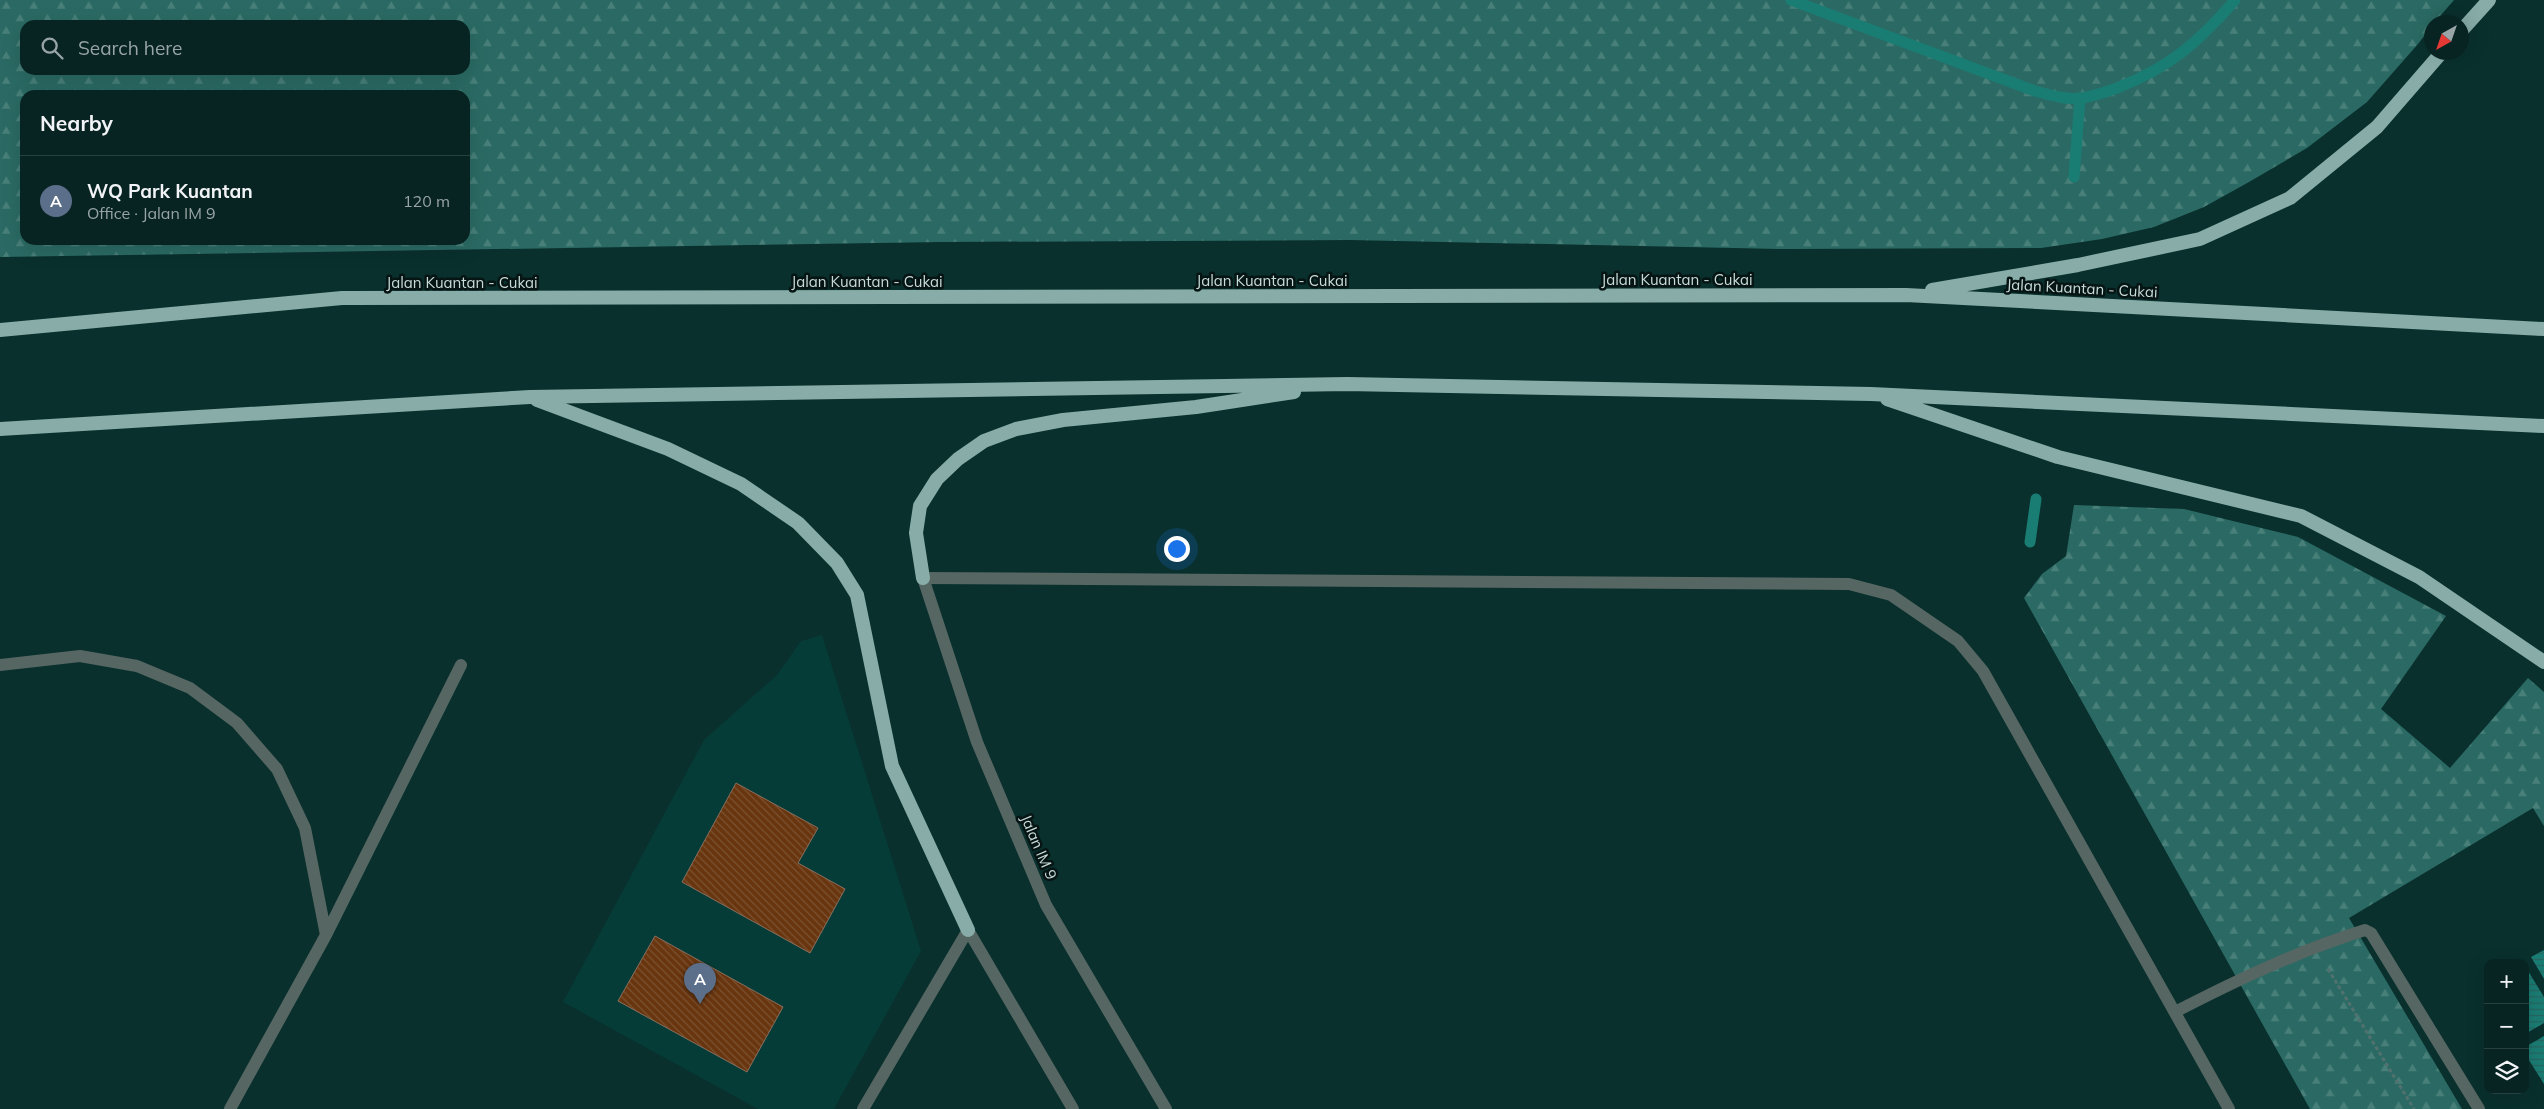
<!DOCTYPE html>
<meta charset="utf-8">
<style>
body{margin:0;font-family:Mulish,sans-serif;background:#15302f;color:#f1f3f6}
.controls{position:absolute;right:15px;bottom:15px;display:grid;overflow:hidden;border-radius:10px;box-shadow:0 5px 20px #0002}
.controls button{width:45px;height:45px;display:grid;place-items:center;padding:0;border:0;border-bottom:1px solid #284140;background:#072422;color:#f1f3f6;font:25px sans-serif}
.compass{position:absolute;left:2424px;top:15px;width:45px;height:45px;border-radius:50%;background:#072422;box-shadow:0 5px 20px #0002;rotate:220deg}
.you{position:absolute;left:1176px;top:548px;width:18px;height:18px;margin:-12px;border:4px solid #fff;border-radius:50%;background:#1a73e8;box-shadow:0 0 0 8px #1a73e833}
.badge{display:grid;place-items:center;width:32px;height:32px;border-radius:50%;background:#b45309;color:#fff;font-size:16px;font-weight:700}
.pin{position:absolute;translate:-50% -41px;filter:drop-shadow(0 1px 2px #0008)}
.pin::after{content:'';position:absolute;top:26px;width:18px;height:15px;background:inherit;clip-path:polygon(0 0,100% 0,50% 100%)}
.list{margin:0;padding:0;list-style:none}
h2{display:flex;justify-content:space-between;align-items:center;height:65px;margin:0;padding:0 20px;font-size:21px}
h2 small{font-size:16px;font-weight:400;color:#98a4a5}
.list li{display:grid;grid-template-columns:32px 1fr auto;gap:15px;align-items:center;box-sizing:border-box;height:90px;padding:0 20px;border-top:1px solid #284140}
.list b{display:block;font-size:19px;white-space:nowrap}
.list p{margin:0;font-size:16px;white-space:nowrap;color:#98a4a5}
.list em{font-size:16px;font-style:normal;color:#98a4a5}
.icon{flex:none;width:28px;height:28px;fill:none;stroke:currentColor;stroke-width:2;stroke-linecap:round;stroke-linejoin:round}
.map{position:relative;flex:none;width:2544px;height:1109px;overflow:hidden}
.search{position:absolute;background:#072422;box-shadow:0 5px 20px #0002;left:20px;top:20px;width:450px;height:55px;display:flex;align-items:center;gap:12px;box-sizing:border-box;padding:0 18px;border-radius:15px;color:#98a4a5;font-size:19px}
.panel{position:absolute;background:#072422;box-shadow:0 5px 20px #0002;left:20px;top:90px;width:450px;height:155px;border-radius:15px}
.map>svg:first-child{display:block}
.built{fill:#063c37}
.forest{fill:url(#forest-firs);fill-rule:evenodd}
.water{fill:url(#water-rules)}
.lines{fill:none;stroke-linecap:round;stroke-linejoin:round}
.stream{stroke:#1a7d74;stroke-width:11}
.building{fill:url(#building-back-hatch);stroke:#8a6f5e}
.path{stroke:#51716e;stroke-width:3;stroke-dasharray:4 2.5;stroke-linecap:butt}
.service{stroke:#566663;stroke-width:12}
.minor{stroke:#566663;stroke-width:12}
.tertiary{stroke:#566663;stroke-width:12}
.trunk{stroke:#88ada8;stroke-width:14}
.labels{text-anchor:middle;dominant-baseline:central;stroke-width:5;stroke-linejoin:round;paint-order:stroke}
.street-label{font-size:15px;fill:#c7dbd8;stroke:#061514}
</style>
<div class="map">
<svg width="2544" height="1109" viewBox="0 0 2544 1109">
<defs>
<pattern id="forest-firs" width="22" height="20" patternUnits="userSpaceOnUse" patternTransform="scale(1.25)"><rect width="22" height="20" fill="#2b6a64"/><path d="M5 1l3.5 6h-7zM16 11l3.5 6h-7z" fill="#487f79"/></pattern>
<pattern id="water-rules" width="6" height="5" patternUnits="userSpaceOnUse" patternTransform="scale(1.25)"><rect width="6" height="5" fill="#1a7d74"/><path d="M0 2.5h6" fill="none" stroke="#286560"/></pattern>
<pattern id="building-back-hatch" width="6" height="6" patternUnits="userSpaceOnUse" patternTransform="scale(1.25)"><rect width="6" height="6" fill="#68350f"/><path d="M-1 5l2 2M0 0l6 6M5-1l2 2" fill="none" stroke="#7c5231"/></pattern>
</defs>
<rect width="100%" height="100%" fill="#09302d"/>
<path class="built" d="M822,635L921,951L834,1109H758L563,1002L704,740L777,675L801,641Z"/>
<path class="forest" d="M0,0H2454L2435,22H2432L2431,27L2418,44L2367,102L2307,148L2249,182L2204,207L2154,227L2102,239L2041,248L1782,249L1351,240L941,242L0,257ZM25,25H465V70H25ZM25,95H465V240H25Z
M2074,505L2184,509L2298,537L2446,616L2381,709L2450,768L2528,678L2544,692V826L2533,808L2349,918L2462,1109H2310L2024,598L2042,574L2066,556Z"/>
<path class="water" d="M2544,950V979L2531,957Z
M2525,966L2544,997V1023L2525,1034Z
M2544,1036V1084L2525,1054V1047Z"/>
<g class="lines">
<path class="stream" d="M1791,0L2035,91C2050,95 2065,100 2080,98C2093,97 2105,92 2117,88C2169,68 2200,41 2235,0
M2074,177L2080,98
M2030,542L2036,499"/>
</g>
<path class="building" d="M736,783L818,828L798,863L845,889L810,953L682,882Z
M655,936L783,1007L747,1072L618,1001Z"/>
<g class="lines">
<path class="path" d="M2328,969L2414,1109"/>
<path class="service" d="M2175,1012C2237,980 2298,951 2365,930L2371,933L2479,1109"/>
<path class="minor" d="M923,578L1849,584L1891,595L1958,641L1983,671L2229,1109
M0,665L80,656L137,666L190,688L237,723L277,769L305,828L326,935
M230,1109L326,935L461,665
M863,1109L968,930"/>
<path class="tertiary" d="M923,578L977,742L1046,905L1166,1109
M968,930L1073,1109"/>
<path class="trunk" d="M2462,30L2489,0
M1932,290L2078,265L2200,239L2290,198L2377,127L2442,52
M0,330L342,298L1906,295L2544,329
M1887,399L2058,457L2301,516L2419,577L2544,662
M537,400L668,449L741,484L798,523L837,563L857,595L892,766L968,930
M0,429L530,397L1347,384L1871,394L2544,426
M923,578L916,533L920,506L937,479L958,459L984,441L1016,429L1063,420L1196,407L1294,392"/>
</g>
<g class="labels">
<g class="street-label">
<text x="1677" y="279">Jalan Kuantan - Cukai</text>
<text x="1272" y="280">Jalan Kuantan - Cukai</text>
<text x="867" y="281">Jalan Kuantan - Cukai</text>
<text x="462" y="282">Jalan Kuantan - Cukai</text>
<text transform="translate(2082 288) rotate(3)">Jalan Kuantan - Cukai</text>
<text transform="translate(1039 847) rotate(67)">Jalan IM 9</text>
</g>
</g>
</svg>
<div class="controls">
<button>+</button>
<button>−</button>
<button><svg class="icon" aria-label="layers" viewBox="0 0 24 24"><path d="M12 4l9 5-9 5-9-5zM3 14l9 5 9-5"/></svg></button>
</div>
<svg class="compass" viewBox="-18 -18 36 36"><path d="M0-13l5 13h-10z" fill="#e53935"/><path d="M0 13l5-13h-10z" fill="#98a4a5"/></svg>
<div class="you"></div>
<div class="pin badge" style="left:700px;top:1004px;background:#5c6f8a">A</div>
<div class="search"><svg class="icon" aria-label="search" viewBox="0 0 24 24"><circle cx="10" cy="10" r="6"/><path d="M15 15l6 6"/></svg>Search here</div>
<section class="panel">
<h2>Nearby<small></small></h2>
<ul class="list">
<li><span class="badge" style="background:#5c6f8a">A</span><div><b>WQ Park Kuantan</b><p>Office · Jalan IM 9</p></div><em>120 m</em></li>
</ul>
</section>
</div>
